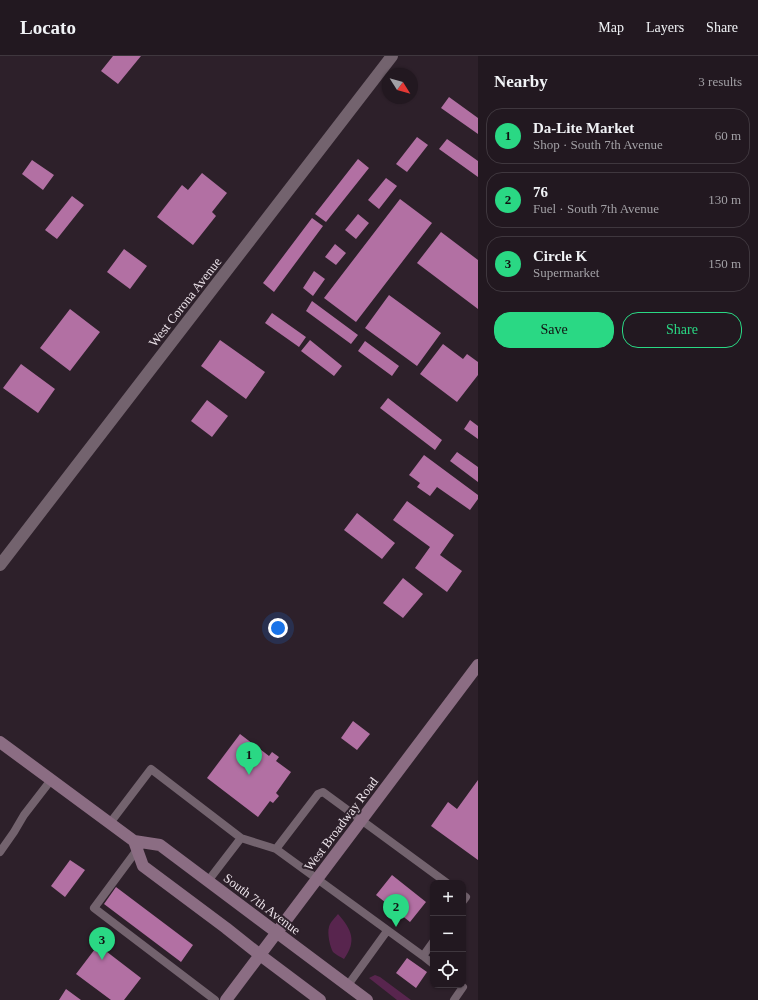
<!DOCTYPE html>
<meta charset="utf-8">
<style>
body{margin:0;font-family:Georgia,serif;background:#2e252d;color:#f1f3f6}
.controls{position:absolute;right:12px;bottom:12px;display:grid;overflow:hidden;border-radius:8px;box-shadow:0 1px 3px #0004}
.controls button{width:36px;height:36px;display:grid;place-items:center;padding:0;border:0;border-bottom:1px solid #3f373e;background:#221820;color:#f1f3f6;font:20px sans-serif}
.compass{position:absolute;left:382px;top:12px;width:36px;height:36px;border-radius:50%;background:#221820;box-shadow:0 1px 3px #0004;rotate:127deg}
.you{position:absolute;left:278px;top:572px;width:14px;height:14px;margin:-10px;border:3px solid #fff;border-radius:50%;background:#1a73e8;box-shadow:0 0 0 6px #1a73e833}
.badge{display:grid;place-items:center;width:26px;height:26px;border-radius:50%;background:#2ad884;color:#111;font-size:13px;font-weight:700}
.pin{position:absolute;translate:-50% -33px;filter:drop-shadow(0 1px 2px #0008)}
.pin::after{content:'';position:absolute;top:21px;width:14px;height:12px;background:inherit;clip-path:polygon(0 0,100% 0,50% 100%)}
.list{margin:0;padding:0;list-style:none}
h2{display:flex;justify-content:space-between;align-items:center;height:52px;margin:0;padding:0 16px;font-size:17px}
h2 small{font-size:13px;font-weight:400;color:#a2a0a5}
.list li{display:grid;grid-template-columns:26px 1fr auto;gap:12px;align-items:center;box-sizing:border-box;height:56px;margin:0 8px 8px;padding:0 8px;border:1px solid #3f373e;border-radius:16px}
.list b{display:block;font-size:15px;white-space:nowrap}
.list p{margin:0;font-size:13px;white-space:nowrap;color:#a2a0a5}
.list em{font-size:13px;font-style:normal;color:#a2a0a5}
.actions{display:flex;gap:8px;padding:12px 16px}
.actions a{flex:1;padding:9px 0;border:1px solid #2ad884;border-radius:16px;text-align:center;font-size:14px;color:#2ad884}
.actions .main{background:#2ad884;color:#111}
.icon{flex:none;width:22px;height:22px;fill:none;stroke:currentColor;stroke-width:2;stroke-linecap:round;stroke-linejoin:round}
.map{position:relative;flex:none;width:478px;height:944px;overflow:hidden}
header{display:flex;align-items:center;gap:24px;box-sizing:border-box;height:56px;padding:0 20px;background:#221820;border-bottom:1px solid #3f373e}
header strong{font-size:19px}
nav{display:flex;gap:22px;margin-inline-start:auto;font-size:14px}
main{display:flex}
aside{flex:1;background:#221820}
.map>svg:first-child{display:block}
.green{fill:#58254e}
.building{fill:#b270a3}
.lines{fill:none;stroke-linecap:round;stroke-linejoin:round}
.lane{stroke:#73636e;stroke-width:8}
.street{stroke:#73636e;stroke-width:12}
.secondary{stroke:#8b6d83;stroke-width:12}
.labels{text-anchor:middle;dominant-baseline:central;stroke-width:4;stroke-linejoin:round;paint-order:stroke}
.street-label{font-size:13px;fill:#ece3ea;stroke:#2d202a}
</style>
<header>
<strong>Locato</strong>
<nav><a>Map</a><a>Layers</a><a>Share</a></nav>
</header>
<main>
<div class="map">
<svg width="478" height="944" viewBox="0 0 478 944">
<rect width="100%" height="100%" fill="#2d202a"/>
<path class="green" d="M338,858C352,874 357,885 344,903C341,901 336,899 333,896C330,891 327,877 329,871C330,866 335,862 338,858Z
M375,919L380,921L411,944H397L369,922Z"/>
<path class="building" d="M113,0H141L118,28L101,15Z
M449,41L478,62V78L441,52Z
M417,81L428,89L407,116L396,108Z
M447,83L478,105V121L439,93Z
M358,103L369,112L326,166L315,158Z
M32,104L54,119L43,134L22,118Z
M202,117L227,137L212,156L216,160L193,189L157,161L182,129L188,134Z
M386,122L397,130L379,153L368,144Z
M72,140L84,149L57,183L45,174Z
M400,143L432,167L356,266L324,242Z
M358,158L369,167L356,183L345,174Z
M312,162L323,170L274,236L263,227Z
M441,176L478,204V253L417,207Z
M335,188L346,197L336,209L325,201Z
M124,193L147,210L130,233L107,216Z
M314,215L325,223L313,240L303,232Z
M389,239L441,277L417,310L365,272Z
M312,245L358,279L351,288L306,255Z
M70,253L100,276L70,315L40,292Z
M272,257L306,281L299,291L265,267Z
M220,284L265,316L246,343L201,310Z
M310,284L342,310L334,320L301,295Z
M365,285L399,310L392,320L358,295Z
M443,288L463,303L467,298L478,306V319L457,346L420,318Z
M21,308L55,333L38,357L3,332Z
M388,342L442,384L435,394L380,352Z
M207,344L228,360L212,381L191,365Z
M470,364L478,370V383L464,373Z
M457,396L478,411V426L450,405Z
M424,399L478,439V443L470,454L437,431L430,440L417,431L420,427L409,419Z
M407,445L454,479L440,499L462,515L447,536L415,512L430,491L393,464Z
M357,457L395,487L382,503L344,474Z
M403,522L423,538L403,562L383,547Z
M353,665L370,678L357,694L341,682Z
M240,678L269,700L272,696L279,701L276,705L291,716L276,737L279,740L273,747L270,745L258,761L207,722Z
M478,724V804L431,770L448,746L457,753Z
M70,804L85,814L65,841L51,830Z
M392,819L426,846L410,866L376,839Z
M116,831L193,889L181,906L104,848Z
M98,889L141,922L124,944H111L76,918Z
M407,902L427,916L416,932L396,917Z
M66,933L81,944H59Z"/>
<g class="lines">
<path class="lane" d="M110,767L151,713L241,782L276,793L318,738L323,736L447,827
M276,793L423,900
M137,794L94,852L215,944
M0,796L14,776L24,759L51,724
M208,825L241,782
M463,839L466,841L463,845
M433,886L423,900L433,908
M348,929L387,875
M454,944L463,931L460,929"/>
<path class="street" d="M0,509L392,0"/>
<path class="secondary" d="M0,686L134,785L160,789L367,944
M134,785L143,810L226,872L260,899L320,944
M226,944L478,609"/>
</g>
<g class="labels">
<g class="street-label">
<text transform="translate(185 246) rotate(-52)">West Corona Avenue</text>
<text transform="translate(341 768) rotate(-53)">West Broadway Road</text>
<text transform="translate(262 848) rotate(37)">South 7th Avenue</text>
</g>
</g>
</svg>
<div class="controls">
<button>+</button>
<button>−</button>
<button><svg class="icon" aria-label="locate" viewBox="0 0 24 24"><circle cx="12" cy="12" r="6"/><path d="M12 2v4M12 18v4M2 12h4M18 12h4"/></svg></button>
</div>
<svg class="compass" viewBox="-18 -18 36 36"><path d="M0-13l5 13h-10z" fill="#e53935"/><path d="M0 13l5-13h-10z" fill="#a2a0a5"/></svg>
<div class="you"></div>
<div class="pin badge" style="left:249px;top:719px">1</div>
<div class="pin badge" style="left:396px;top:871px">2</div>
<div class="pin badge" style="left:102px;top:904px">3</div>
</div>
<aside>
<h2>Nearby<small>3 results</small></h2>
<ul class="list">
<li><span class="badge">1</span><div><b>Da-Lite Market</b><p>Shop · South 7th Avenue</p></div><em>60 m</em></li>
<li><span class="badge">2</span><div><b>76</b><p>Fuel · South 7th Avenue</p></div><em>130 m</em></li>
<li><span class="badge">3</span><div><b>Circle K</b><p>Supermarket</p></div><em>150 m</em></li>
</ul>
<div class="actions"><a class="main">Save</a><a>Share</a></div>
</aside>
</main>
